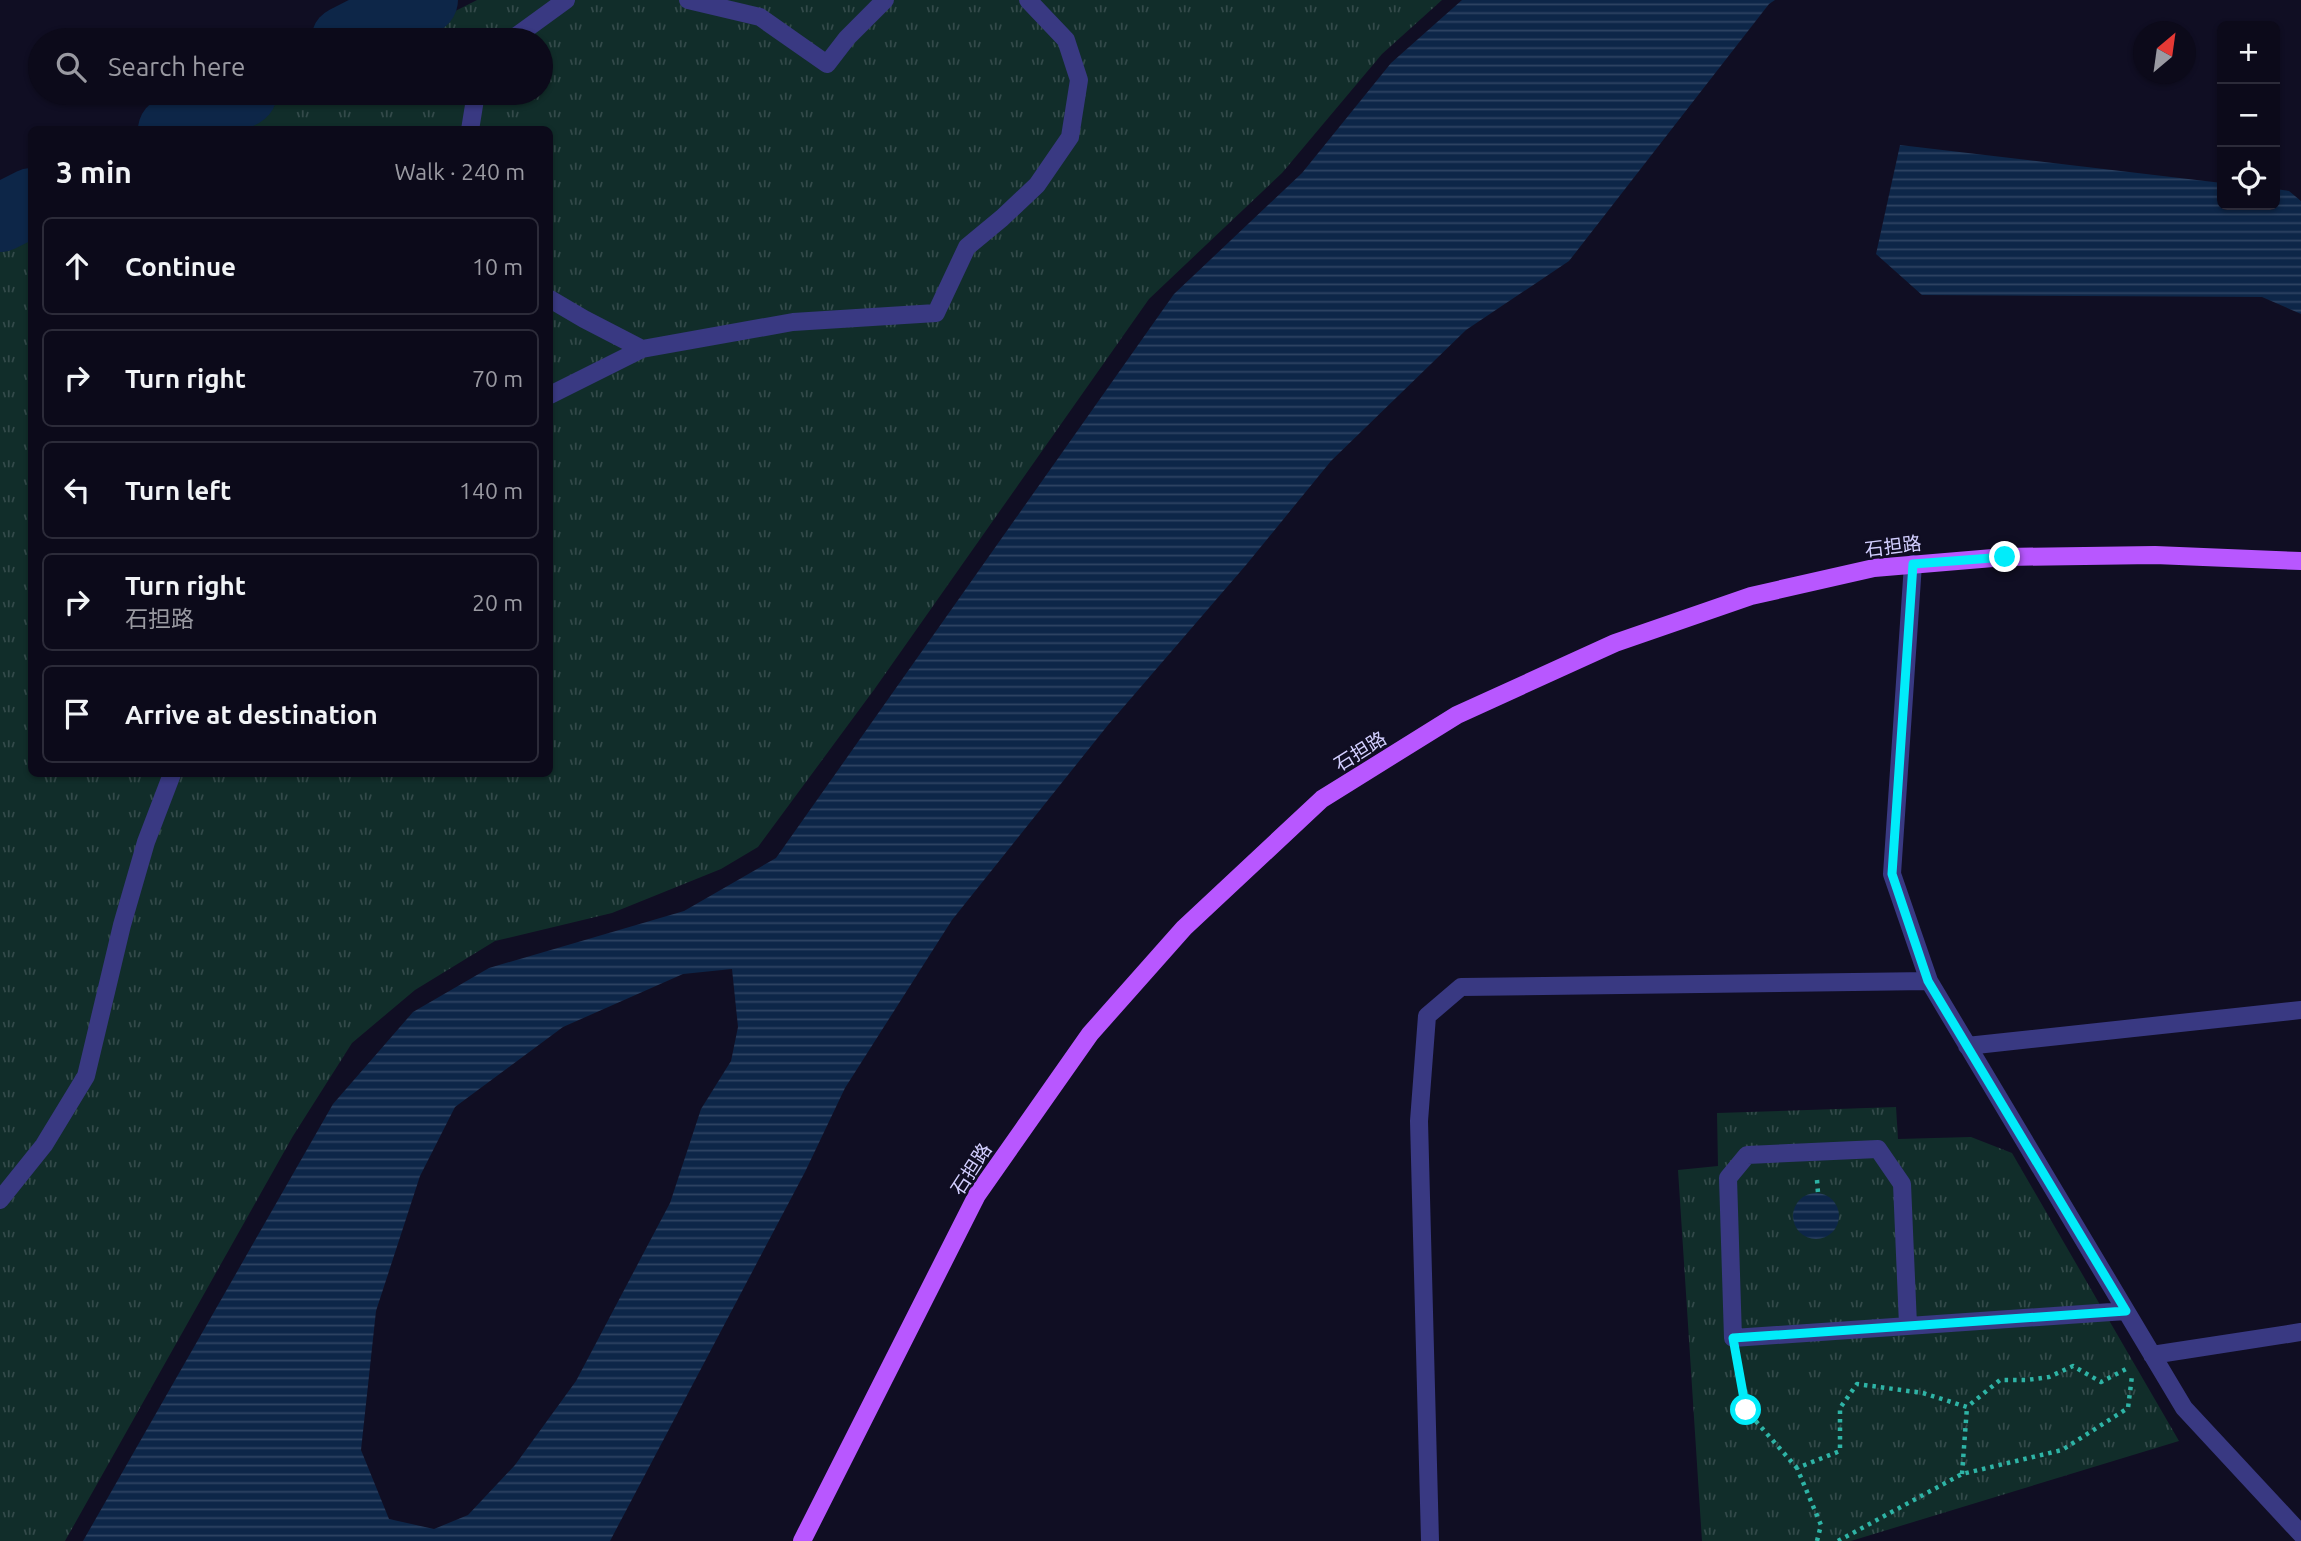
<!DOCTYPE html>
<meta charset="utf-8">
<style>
body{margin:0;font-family:Ubuntu,"Noto Sans SC",sans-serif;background:#151323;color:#f1f3f6}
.controls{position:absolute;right:21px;top:21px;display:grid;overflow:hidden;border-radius:10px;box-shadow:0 2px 5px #0004}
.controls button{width:63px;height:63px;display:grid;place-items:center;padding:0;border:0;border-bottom:2px solid #2c2b39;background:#0c0a1a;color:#f1f3f6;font:35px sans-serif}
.compass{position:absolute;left:2133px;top:21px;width:63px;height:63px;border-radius:50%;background:#0c0a1a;box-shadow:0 2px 5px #0004;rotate:29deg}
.stop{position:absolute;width:21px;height:21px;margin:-16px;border:5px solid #01ecfa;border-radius:50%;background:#fff}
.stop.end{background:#01ecfa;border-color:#fff;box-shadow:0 2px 7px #0008}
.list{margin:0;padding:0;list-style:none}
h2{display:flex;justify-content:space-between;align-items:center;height:91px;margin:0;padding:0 28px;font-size:30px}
h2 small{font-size:23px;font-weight:400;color:#9a9aa2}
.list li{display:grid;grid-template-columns:46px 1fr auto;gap:21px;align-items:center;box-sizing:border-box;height:98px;margin:0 14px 14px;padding:0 14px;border:2px solid #2c2b39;border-radius:10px}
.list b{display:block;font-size:26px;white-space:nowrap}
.list p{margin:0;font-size:23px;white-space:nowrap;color:#9a9aa2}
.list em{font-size:23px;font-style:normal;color:#9a9aa2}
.icon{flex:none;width:38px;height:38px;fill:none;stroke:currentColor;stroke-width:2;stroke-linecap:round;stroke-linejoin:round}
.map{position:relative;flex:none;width:2301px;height:1541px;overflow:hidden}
.search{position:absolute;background:#0c0a1a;box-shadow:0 2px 5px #0004;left:28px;top:28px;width:525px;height:77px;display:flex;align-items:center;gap:18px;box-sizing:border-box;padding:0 24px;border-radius:38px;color:#9a9aa2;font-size:26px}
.panel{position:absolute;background:#0c0a1a;box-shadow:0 2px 5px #0004;left:28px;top:126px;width:525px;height:651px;border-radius:10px}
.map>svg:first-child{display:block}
.grass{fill:url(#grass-tufts)}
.water{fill:url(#water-rules);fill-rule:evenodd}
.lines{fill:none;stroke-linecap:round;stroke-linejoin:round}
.river{stroke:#0d2648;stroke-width:68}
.path{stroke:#2eb4a6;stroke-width:4.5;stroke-dasharray:3.5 5;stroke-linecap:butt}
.service{stroke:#393982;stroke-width:18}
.primary{stroke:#b857ff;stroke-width:18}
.route{stroke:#01ecfa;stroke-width:9}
.labels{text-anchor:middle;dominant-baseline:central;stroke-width:5;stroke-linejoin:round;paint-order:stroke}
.street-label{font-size:19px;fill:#d3cfff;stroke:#100e23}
</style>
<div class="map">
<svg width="2301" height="1541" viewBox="0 0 2301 1541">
<defs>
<pattern id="grass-tufts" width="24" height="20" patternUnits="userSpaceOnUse" patternTransform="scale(1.75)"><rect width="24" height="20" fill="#112d2a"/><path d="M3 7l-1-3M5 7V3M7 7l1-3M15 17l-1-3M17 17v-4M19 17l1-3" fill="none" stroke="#334a4a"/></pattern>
<pattern id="water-rules" width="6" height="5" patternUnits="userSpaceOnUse" patternTransform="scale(1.75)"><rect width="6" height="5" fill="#0d2648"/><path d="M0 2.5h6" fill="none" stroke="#2f4463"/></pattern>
</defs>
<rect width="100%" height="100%" fill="#100e23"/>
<path class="grass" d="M477,0H1442L1382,54L1282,173L1149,299L876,687L758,847L721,869L612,913L495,941L415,990L352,1043L293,1136L65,1541H0V248L31,232L32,774H550V130L224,129L294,93H541V40H398Z
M1896,1107L1898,1139L1971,1137L2012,1153L2179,1441L1851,1541H1702L1678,1170L1718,1166L1717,1113Z"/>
<path class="water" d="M1462,0H1775L1769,4L1569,261L1466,330L1331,461L1246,565L1108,725L952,920L845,1088L805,1172L610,1541H83L333,1104L413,1012L489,968L684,911L776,858L1174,294L1302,173L1391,63ZM732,969L738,1027L731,1061L701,1109L670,1203L576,1381L515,1465L468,1515L434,1529L389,1519L361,1450L376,1311L420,1176L455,1107L563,1027L683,974Z
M1900,145L2222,183V205H2275V189L2289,191L2301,201V314L2262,297L1922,295L1876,254Z
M1793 1216a23 23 0 1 1 46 0a23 23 0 1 1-46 0Z"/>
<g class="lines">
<path class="river" d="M345,40L424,0
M172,130L243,93
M0,218L32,202"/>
<path class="path" d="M1817,1180L1818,1193
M1738,1366L1746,1410L1797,1468
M1962,1474L1967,1407
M1817,1541L1821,1525L1797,1468L1840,1451V1408L1857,1384L1923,1393L1967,1407L2000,1380H2027L2049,1377L2073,1366L2101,1382L2130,1367
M1838,1541L1962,1474L2062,1450L2128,1408L2132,1376"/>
<path class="service" d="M688,0L760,17L827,64L847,38L885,0
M511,40L566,0
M470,130L476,93
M550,299L584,319L642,349
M550,395L642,349L793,322L936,313L967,247L1002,218L1037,185L1070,137L1079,80L1066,40L1028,0
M1913,564L1892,874L1929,981L2184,1408L2301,1534
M1967,1046L2301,1010
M0,1200L44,1145L86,1076L122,925L146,842L172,774
M1908,1325L1902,1184L1878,1149L1747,1155L1728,1178L1733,1338L2126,1311
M2152,1355L2301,1332
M1430,1541L1419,1121L1427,1016L1461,987L1929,981"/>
<path class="primary" d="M802,1541L977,1195L1090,1034L1184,928L1322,799L1457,715L1615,643L1751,596L1874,568L2005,557L2155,555L2301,561"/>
</g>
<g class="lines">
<path class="route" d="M1746,1410L1733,1338L2126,1311L1928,981L1892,874L1913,564L2005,557"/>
</g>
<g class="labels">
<g class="street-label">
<text transform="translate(1893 546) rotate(-7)">石担路</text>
<text transform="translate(1360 751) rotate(-32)">石担路</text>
<text transform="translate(971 1169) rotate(-57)">石担路</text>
</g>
</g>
</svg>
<div class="controls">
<button>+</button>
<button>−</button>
<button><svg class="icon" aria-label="locate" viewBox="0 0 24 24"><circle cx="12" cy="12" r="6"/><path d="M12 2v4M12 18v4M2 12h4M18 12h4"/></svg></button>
</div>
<svg class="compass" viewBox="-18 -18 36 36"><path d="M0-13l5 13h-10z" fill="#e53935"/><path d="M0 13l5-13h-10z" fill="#9a9aa2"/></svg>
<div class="stop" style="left:1746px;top:1410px"></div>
<div class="stop end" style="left:2005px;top:557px"></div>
<div class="search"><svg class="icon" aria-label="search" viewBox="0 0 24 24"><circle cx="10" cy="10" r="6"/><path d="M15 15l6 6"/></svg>Search here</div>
<section class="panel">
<h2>3 min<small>Walk · 240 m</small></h2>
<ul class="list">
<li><svg class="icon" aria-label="ahead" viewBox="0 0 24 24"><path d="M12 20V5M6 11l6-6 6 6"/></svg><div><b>Continue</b></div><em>10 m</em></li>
<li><svg class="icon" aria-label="right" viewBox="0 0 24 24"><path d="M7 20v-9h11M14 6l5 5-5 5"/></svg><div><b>Turn right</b></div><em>70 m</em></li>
<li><svg class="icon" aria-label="left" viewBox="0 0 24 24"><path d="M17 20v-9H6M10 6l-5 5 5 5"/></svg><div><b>Turn left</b></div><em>140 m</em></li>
<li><svg class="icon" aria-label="right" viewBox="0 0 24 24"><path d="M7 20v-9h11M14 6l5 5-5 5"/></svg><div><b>Turn right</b><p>石担路</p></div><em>20 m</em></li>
<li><svg class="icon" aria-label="arrive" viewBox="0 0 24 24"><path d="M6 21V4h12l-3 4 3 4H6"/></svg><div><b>Arrive at destination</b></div></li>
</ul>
</section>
</div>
